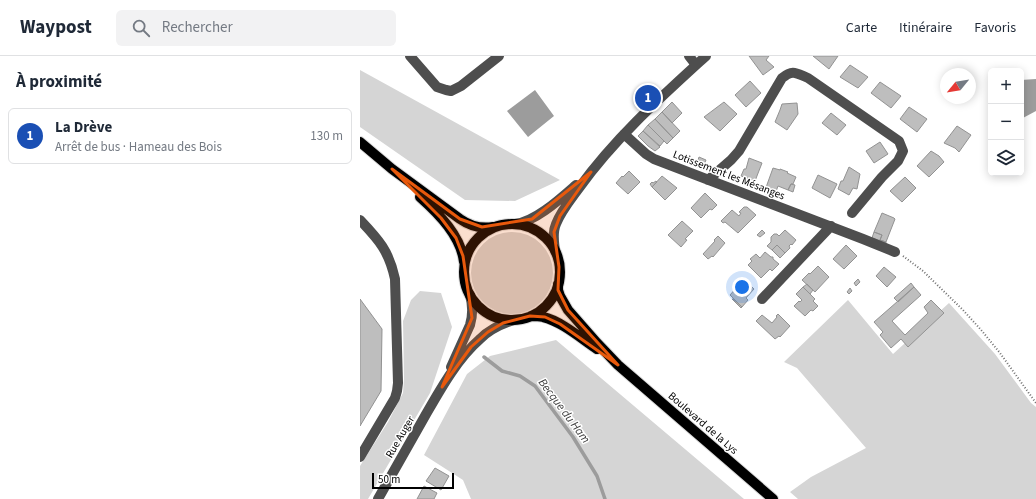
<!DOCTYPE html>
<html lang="fr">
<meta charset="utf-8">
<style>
body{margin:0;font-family:"Source Sans 3",sans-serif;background:#f2f2f3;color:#1f2937}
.controls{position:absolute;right:12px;top:12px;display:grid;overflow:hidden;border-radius:6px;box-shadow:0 2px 10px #0003}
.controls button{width:36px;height:36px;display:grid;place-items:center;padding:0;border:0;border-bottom:1px solid #e0e1e3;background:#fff;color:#1f2937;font:20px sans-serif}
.compass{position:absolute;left:580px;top:12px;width:36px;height:36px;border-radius:50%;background:#fff;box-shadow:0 2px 10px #0003;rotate:240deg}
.scale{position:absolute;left:12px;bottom:10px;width:82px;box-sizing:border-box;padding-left:4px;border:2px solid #000;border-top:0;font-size:11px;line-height:14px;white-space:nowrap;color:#000;-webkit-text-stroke:3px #fff;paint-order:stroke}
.you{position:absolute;left:382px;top:231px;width:14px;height:14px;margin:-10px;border:3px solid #fff;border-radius:50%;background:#1a73e8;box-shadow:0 0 0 6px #1a73e833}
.badge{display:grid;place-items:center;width:26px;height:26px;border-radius:50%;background:#000;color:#fff;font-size:13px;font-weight:700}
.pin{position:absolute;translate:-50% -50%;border:2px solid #fff;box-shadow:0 1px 4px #0006}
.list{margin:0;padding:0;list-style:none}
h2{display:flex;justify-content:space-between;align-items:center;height:52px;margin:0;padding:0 16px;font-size:17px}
h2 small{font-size:13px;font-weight:400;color:#747a83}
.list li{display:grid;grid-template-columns:26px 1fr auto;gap:12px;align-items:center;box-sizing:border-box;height:56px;margin:0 8px 8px;padding:0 8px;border:1px solid #e0e1e3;border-radius:6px}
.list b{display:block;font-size:15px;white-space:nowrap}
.list p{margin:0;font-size:13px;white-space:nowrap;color:#747a83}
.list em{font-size:13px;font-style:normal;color:#747a83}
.icon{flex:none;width:22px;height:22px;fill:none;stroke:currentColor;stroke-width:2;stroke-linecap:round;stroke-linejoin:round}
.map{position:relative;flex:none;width:676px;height:443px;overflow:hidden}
header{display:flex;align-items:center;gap:24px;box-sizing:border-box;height:56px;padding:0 20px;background:#fff;border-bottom:1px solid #e0e1e3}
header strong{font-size:19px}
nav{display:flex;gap:22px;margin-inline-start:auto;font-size:14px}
.search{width:280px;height:36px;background:#f2f2f3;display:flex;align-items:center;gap:10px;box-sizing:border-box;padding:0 14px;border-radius:6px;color:#747a83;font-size:15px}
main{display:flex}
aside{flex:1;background:#fff}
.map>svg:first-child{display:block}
.green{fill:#d5d5d5}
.water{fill:#9c9c9c}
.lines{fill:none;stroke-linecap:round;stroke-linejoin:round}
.stream{stroke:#9c9c9c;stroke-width:3.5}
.building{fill:#bebebe;stroke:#929292}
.major-casing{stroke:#dbdbdb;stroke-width:12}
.path{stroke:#707070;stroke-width:2;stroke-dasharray:1 2;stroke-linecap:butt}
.minor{stroke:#4e4e4e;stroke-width:10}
.major{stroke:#000;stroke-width:10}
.marked{fill:#e8590c;fill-opacity:0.2;stroke:#e8590c;stroke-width:3;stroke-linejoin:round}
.labels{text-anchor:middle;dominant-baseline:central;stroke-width:3;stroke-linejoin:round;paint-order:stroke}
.street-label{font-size:11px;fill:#000;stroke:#fff}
.water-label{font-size:12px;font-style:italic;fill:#3d3d3d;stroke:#fff}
</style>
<header>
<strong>Waypost</strong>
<div class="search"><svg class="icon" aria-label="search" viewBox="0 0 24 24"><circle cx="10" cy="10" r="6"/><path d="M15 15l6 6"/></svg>Rechercher</div>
<nav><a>Carte</a><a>Itinéraire</a><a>Favoris</a></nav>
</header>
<main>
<aside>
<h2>À proximité<small></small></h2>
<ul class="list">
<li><span class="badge" style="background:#1a4fb4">1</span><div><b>La Drève</b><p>Arrêt de bus · Hameau des Bois</p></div><em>130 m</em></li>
</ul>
</aside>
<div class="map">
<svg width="676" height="443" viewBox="0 0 676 443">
<rect width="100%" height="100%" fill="#fff"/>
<path class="green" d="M0,14L200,124L155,145L105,144L0,71Z
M111 217a41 41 0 1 1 82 0a41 41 0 1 1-82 0Z
M60,235L81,237L92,271L70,337L8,443H0V410L28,366L43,337L44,323L43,265L51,244Z
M488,244L533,298L589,247L635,298L671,347L676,351V443H438L430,436L451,421L506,392L437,312L424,306Z
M196,284L384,443H111L103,424L64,399L107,318L130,300Z"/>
<path class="water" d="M676,23V55L661,63V24Z
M175,34L194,60L168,81L147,55Z"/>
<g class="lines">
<path class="stream" d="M124,301L142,315L160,320L175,330L213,381L237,420L245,443"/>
</g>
<path class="building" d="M389,0H409L406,4L414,11L403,19Z
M453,0H478L469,13Z
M490,9L508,21L498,32L480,21Z
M390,25L401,37L386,51L375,39Z
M520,26L541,40L531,52L511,37Z
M312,46L322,57L312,67L302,56Z
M364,46L377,58L360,75L344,61Z
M437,47L438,58L427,74L415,66L420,54L422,48Z
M549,51L567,63L557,76L540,63Z
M302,56L320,75L313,82L295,63Z
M471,57L486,69L477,79L462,67Z
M295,63L313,82L307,88L288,69Z
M288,69L304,85L300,90L283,75Z
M597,70L611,79L599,96L595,92L584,87Z
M283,75L300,91L295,95L288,90L278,80Z
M520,86L528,98L514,107L506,95Z
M571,95L579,100L584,106L569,121L557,110Z
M339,101L346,104L342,113L336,110Z
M389,102L402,107L395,125L381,120L384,113H386Z
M489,111L500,118L497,133L493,132L489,139L478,133L481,125H483Z
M413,112L420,114V113L428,116L427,117L436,121L433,128H431L428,134L418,130L414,141L404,137Z
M269,115L280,126L268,138L256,127L262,120L263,121Z
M458,119L477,128L470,142L452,132Z
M302,120L317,132L305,144L292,131Z
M545,121L556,132L542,146L530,135Z
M296,125L297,126L292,131L290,128L292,126L293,127Z
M431,128L435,129L433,136L428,134Z
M345,137L357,149L352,154L350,153L341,162L331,152Z
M384,151H387L396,159L378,177L365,166L363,167L361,165L372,154L379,160L381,157L379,156Z
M522,157L534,162L535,163L526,186L520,184L522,179L514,176Z
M322,165L333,175L325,183L327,184L321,191L308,179Z
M402,174L405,177L400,181L397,179Z
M425,174L436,184L432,189L431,188L429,190L430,192L425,197L417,189L412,194L407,190L411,186V181L414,178H417L419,180Z
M514,176L522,179L520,184L526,186V187L512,182Z
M358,180L365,187L353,201L352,200L348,203L343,198L355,185L354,184Z
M417,189L425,197L420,202L412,194Z
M486,189L497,200L484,213L473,203Z
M405,196L411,201H413V203L419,208L412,215L410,213L401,222L388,209L392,205L390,203L396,198L400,202Z
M458,210L469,221L455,236L442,224L449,217L450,218Z
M524,211L536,221L527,231L516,220Z
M384,223L394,233L386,242L388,244L382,251L370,239Z
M498,223L500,226L496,230L494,227Z
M551,227L554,231L538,246L534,242Z
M447,228L453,234L450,238L443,231Z
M443,231L455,243L453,245L458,250L453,255L451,254L445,260L434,250L439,245L440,246L442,244L436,238Z
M554,231L561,239L532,265L545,279L568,257L564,251L571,244L584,257L548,291L541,283L531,292L520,279L523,276L514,266Z
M490,232L492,235L489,238L487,236Z
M0,243L22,273L21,335L0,370Z
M372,243H373L382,251L381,252Z
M418,258L430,270L420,281L419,280L415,283L396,265L402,259L412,267L417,261L416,260Z
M75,412L89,420L81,434L66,425Z
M64,430L77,437L74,443H57Z"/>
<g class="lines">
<defs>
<path id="major" d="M0,86L32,113L100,163C110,170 121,173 133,171
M60,141C79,158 101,180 104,206
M104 216a48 48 0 1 1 96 0a48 48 0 1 1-96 0Z
M198,228V234L200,240L208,254L237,287L258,309L413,443
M171,260C175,260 179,260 183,261C201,265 222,283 237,293"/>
</defs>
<use href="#major" class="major-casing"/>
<path class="path" d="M543,200L563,215L603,254L622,275L640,297L676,347"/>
<path class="minor" d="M50,0L77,31L86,34L91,35L101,30L139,0
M329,0L336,9
M264,78L286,98L294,103L503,183L535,196
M348,124L371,104L379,95L422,22C433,13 436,17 448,22L539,85L543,95L538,105L522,121L492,157
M0,164C19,184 29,195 35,223L38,327L37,335L35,342L0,401
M155,168C175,166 200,143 216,129
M195,195C194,186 192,177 196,168C201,155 211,143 219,132C255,82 301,41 346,0
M402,243L471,170
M91,311L110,269C113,259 113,250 110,239
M18,443C34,415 49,388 65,360C80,334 97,303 120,283C130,273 141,268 154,264"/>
<use href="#major" class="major"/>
</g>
<path class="marked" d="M32,113L100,163L122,171L172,163L231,116L200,160L194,176L199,211L198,234L208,254L258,309L200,268L185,261L170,260L143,267L128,276L111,291L82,331L112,262L103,200L96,182L81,162Z"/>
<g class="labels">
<g class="street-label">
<text transform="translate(369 119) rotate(21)">Lotissement les Mésanges</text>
<text transform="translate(343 367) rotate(41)">Boulevard de la Lys</text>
<text transform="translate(40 381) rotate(-60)">Rue Auger</text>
</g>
<g class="water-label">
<text transform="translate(204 355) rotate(53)">Becque du Ham</text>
</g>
</g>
</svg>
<div class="controls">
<button>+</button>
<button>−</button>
<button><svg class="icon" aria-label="layers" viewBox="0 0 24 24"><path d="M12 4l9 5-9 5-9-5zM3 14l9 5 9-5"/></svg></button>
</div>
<svg class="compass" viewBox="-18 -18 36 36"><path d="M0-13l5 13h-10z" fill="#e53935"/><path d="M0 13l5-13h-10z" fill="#747a83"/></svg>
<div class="scale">50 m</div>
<div class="you"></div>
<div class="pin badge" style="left:288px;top:42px;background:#1a4fb4">1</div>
</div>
</main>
